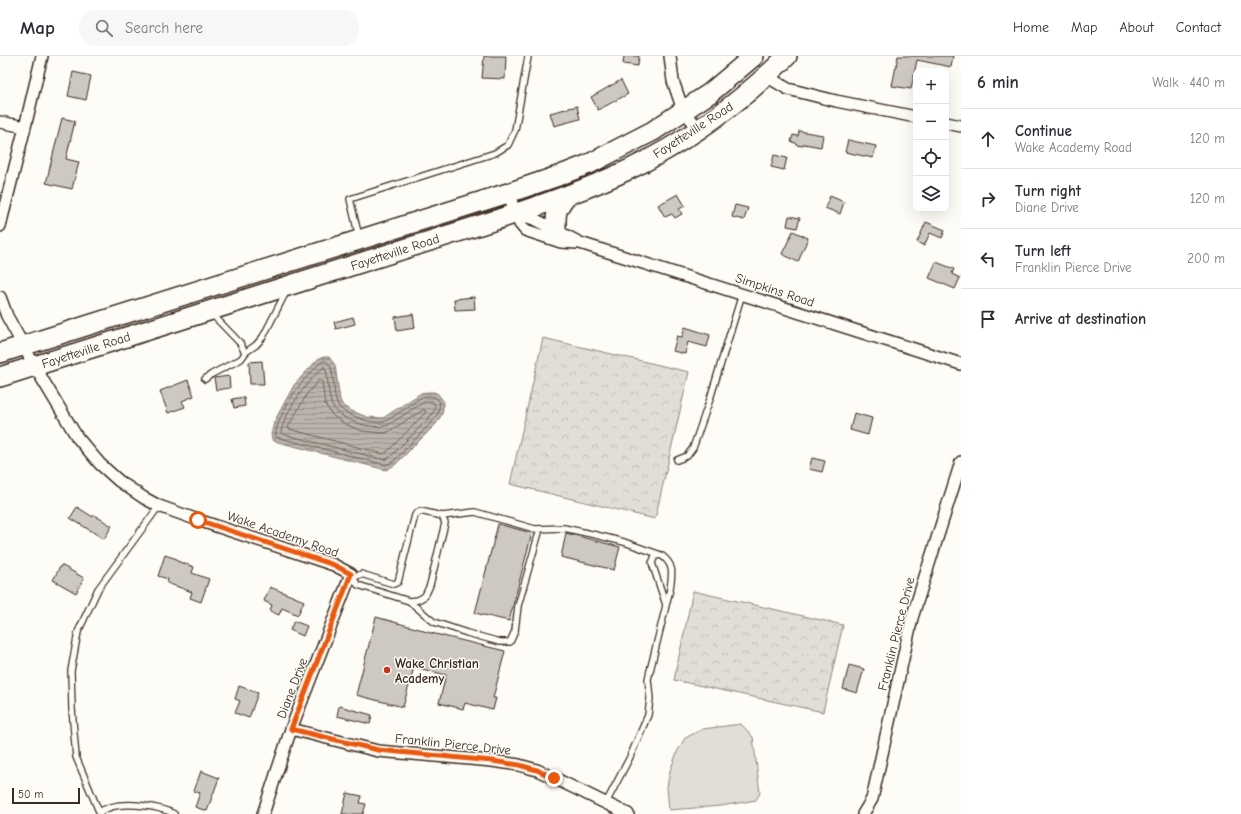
<!DOCTYPE html>
<meta charset="utf-8">
<style>
body{margin:0;font-family:"Comic Neue",sans-serif;background:#f7f7f7;color:#2b2b33}
.controls{position:absolute;right:12px;top:12px;display:grid;overflow:hidden;border-radius:8px;box-shadow:0 4px 16px #0002}
.controls button{width:36px;height:36px;display:grid;place-items:center;padding:0;border:0;border-bottom:1px solid #e1e1e2;background:#fff;color:#2b2b33;font:20px sans-serif}
.scale{position:absolute;left:12px;bottom:10px;width:68px;box-sizing:border-box;padding-left:4px;border:2px solid #3b2a1e;border-top:0;font-size:11px;line-height:14px;white-space:nowrap;color:#3b2a1e;-webkit-text-stroke:3px #fdfcf7;paint-order:stroke}
.stop{position:absolute;width:12px;height:12px;margin:-9px;border:3px solid #ea580c;border-radius:50%;background:#fff}
.stop.end{background:#ea580c;border-color:#fff;box-shadow:0 1px 4px #0008}
.list{margin:0;padding:0;list-style:none}
h2{display:flex;justify-content:space-between;align-items:center;height:52px;margin:0;padding:0 16px;font-size:17px}
h2 small{font-size:13px;font-weight:400;color:#7c7c81}
.list li{display:grid;grid-template-columns:26px 1fr auto;gap:12px;align-items:center;box-sizing:border-box;height:60px;padding:0 16px;border-top:1px solid #e1e1e2}
.list b{display:block;font-size:15px;white-space:nowrap}
.list p{margin:0;font-size:13px;white-space:nowrap;color:#7c7c81}
.list em{font-size:13px;font-style:normal;color:#7c7c81}
.icon{flex:none;width:22px;height:22px;fill:none;stroke:currentColor;stroke-width:2;stroke-linecap:round;stroke-linejoin:round}
.map{position:relative;flex:none;width:961px;height:758px;overflow:hidden}
header{display:flex;align-items:center;gap:24px;box-sizing:border-box;height:56px;padding:0 20px;background:#fff;border-bottom:1px solid #e1e1e2}
header strong{font-size:19px}
nav{display:flex;gap:22px;margin-inline-start:auto;font-size:14px}
.search{width:280px;height:36px;background:#f7f7f7;display:flex;align-items:center;gap:10px;box-sizing:border-box;padding:0 14px;border-radius:16px;color:#7c7c81;font-size:15px}
main{display:flex}
aside{flex:1;background:#fff}
.map>svg:first-child{display:block}
.forest{fill:url(#forest-crowns);stroke:#8e847a}
.pitch{fill:#e1ded7;stroke:#8e847a}
.water{fill:url(#water-rules);stroke:#887d74}
.lines{fill:none;stroke-linecap:round;stroke-linejoin:round}
.shore{stroke:#6e6157;stroke-width:1}
.building{fill:#cdc8c2;stroke:#3b2a1e}
.lane-casing{stroke:#3b2a1e;stroke-width:8}
.street-casing{stroke:#3b2a1e;stroke-width:14}
.highway-casing{stroke:#3b2a1e;stroke-width:22}
.lane{stroke:#fdfcf7;stroke-width:5.5}
.street{stroke:#fdfcf7;stroke-width:11}
.highway{stroke:#fdfcf7;stroke-width:19}
.route{stroke:#ea580c;stroke-width:5}
.poi-dot{fill:#c8321e;stroke:#fdfcf7;stroke-width:1.5}
.labels{text-anchor:middle;dominant-baseline:central;stroke-width:3;stroke-linejoin:round;paint-order:stroke}
.street-label{font-size:13px;fill:#3b2a1e;stroke:#fdfcf7}
.poi-label{font-size:13px;font-weight:bold;fill:#3b2a1e;stroke:#fdfcf7;text-anchor:start}
</style>
<header>
<strong>Map</strong>
<div class="search"><svg class="icon" aria-label="search" viewBox="0 0 24 24"><circle cx="10" cy="10" r="6"/><path d="M15 15l6 6"/></svg>Search here</div>
<nav><a>Home</a><a>Map</a><a>About</a><a>Contact</a></nav>
</header>
<main>
<div class="map">
<svg width="961" height="758" viewBox="0 0 961 758">
<defs>
<pattern id="forest-crowns" width="20" height="18" patternUnits="userSpaceOnUse"><rect width="20" height="18" fill="#e1ded7"/><path d="M2 6a3 3 0 1 1 6 0M12 15a3 3 0 1 1 6 0" fill="none" stroke="#c2bfb8"/></pattern>
<pattern id="water-rules" width="6" height="5" patternUnits="userSpaceOnUse"><rect width="6" height="5" fill="#bbb4ad"/><path d="M0 2.5h6" fill="none" stroke="#99938c"/></pattern>
</defs>
<rect width="100%" height="100%" fill="#fdfcf7"/>
<filter id="ink" filterUnits="userSpaceOnUse"><feTurbulence type="fractalNoise" baseFrequency=".025" numOctaves="2"/><feDisplacementMap in="SourceGraphic" scale="8" xChannelSelector="R" yChannelSelector="G"/><feConvolveMatrix kernelMatrix="1 2 1 2 8 2 1 2 1" color-interpolation-filters="sRGB"/></filter>
<g filter="url(#ink)">
<path class="forest" d="M543,282L689,316L655,463L510,428Z
M693,535L843,569L823,656L674,624Z"/>
<path class="pitch" d="M741,668L753,681L760,737L756,744L721,750L669,754L667,731L670,715L677,696L685,682L703,673Z"/>
<path class="water" d="M324,301H329L335,309L340,344L343,350L352,355L367,361L383,362L421,337L427,336H434L438,338L444,346L442,358L436,368L395,409L386,414L274,385L272,383L271,379L274,366L294,329L318,303Z"/>
<g class="lines">
<path class="shore" d="M325,305C338,310 330,342 340,352C345,357 353,360 359,362C366,365 376,367 383,366C389,365 415,345 422,341L428,340L435,341L440,346L438,357L433,365L393,406L386,409L276,381C273,372 292,338 299,330C305,322 313,315 320,307Z
M324,311L326,313C328,323 328,336 331,347C337,364 373,375 388,369L424,346L432,345L435,349L434,355L429,362L390,401L385,404L282,378L281,376C285,356 308,323 324,311Z
M320,324L322,326L325,348L332,359L345,368L362,375L383,377L388,376L423,354H425L426,356L387,396L384,398L289,373L288,371L307,338Z"/>
</g>
<path class="building" d="M484,0H506L505,23L482,22Z
M624,0H639L638,10L623,8Z
M898,0H953L951,11L917,4L911,33L892,30Z
M73,16L91,20L86,44L68,40Z
M621,24L628,38L598,54L591,41Z
M577,50L580,63L554,70L550,57Z
M62,62L75,65L66,103L79,106L72,133L46,127Z
M799,75L823,79L821,91L804,88L801,90L797,89L796,87L791,86L793,79L798,80Z
M848,84L876,90L873,102L845,96Z
M774,99L787,102L784,114L771,111Z
M678,138L685,150L679,153L682,158L675,162L672,158L665,161L658,149Z
M830,140L844,146L840,158L825,152Z
M735,149L748,152L744,164L732,161Z
M789,160L800,162L797,172L787,170Z
M926,166L945,174L942,182L930,177L924,190L917,186Z
M793,175L808,182L798,206L782,198Z
M936,206L954,213L952,218L960,222L955,233L929,222Z
M474,241L475,253L455,254L454,243Z
M413,258L415,272L397,275L395,261Z
M353,261L355,268L336,273L334,266Z
M685,271L710,279L707,291L688,286L685,298L673,295L677,280L682,281Z
M262,305L264,328H250L249,306Z
M229,320L230,332L216,334L214,322Z
M188,324L194,340L182,345L185,351L168,357L160,335Z
M244,341L245,350L234,352L232,343Z
M854,357L872,362L868,379L850,374Z
M812,402L825,405L822,416L809,413Z
M77,451L93,461L94,459L112,470L104,483L70,462Z
M498,468L532,477L509,565L475,557Z
M566,477L620,491L614,514L561,501Z
M165,499L177,503V505L194,511L192,517L209,523L201,546L190,542L192,536L167,527L168,523L158,520Z
M61,509L84,522L76,537L53,524Z
M270,531L304,545L298,559L282,552L279,559L270,555L272,549L264,545Z
M376,561L423,574V575L505,595L493,642H496L493,654L465,647L463,653L439,647L446,619L414,611L403,651L356,639Z
M294,565L307,570L303,580L290,574Z
M849,609L864,613L857,637L843,633Z
M239,630L258,637L249,662L235,657L240,645L235,643Z
M339,650L372,659L370,668L337,660Z
M201,715L219,722L207,755L195,751L200,737L194,735Z
M347,737L362,740L360,747L366,748L363,758H342Z"/>
<g class="lines">
<defs>
<path id="lane" d="M359,181L350,143L495,97L508,89L515,74L528,1
M212,258L240,287L245,297
M205,323L212,318L241,303L246,296L256,289L263,281L286,236
M677,404L687,400L693,392L710,343L742,238
M442,460L475,456L535,473L564,472L596,479L624,486L661,499
M351,519L358,529L409,545L434,566L467,577L500,586H510L515,575L518,550L540,473
M353,522L361,518L394,528L398,526L415,459L420,455L442,460L445,467L430,529L425,540L418,544L409,545
M606,747L630,701L648,659L650,643L648,623L670,533C672,518 675,509 661,499L655,500L652,507L666,549
M99,756C103,754 107,752 111,751C127,746 159,750 174,758
M100,758L76,701L72,653L71,615L78,576L98,533L159,450"/>
<path id="street" d="M670,0L673,25L683,54L698,72
M766,20L788,33L836,45L916,61
M0,66L25,71
M946,67L961,70
M508,137L520,168L525,174L561,186L577,187
M518,158L534,163L580,187L961,308
M0,170L25,71L42,0
M0,241L7,260L35,311L77,381L100,408L119,425L144,442L159,450L198,464L334,509L351,518L291,673L263,758
M291,673L378,695L492,705L519,709L537,714L554,722L628,758
M863,758L872,743L912,562L961,406"/>
<path id="highway" d="M556,174C556,156 555,155 566,140
M0,297L508,137L558,120L589,108L653,75L710,37L754,0
M0,321L499,163C544,148 588,133 630,113C688,85 742,45 787,0"/>
</defs>
<use href="#lane" class="lane-casing"/>
<use href="#street" class="street-casing"/>
<use href="#highway" class="highway-casing"/>
<use href="#lane" class="lane"/>
<use href="#street" class="street"/>
<use href="#highway" class="highway"/>
</g>
</g>
<g class="lines" filter="url(#ink)">
<path class="route" d="M198,464L334,509L351,518L291,673L378,694L492,705L519,709L537,714L554,722"/>
</g>
<circle class="poi-dot" cx="387" cy="614" r="4"/>
<g class="labels">
<g class="street-label">
<text transform="translate(693 74) rotate(-33)">Fayetteville Road</text>
<text transform="translate(395 196) rotate(-18)">Fayetteville Road</text>
<text transform="translate(775 234) rotate(18)">Simpkins Road</text>
<text transform="translate(86 294) rotate(-18)">Fayetteville Road</text>
<text transform="translate(283 478) rotate(19)">Wake Academy Road</text>
<text transform="translate(896 578) rotate(-76)">Franklin Pierce Drive</text>
<text transform="translate(292 632) rotate(-69)">Diane Drive</text>
<text transform="translate(453 688) rotate(6)">Franklin Pierce Drive</text>
</g>
<g class="poi-label">
<text x="395" y="607">Wake Christian<tspan x="395" dy="15">Academy</tspan></text>
</g>
</g>
</svg>
<div class="controls">
<button>+</button>
<button>−</button>
<button><svg class="icon" aria-label="locate" viewBox="0 0 24 24"><circle cx="12" cy="12" r="6"/><path d="M12 2v4M12 18v4M2 12h4M18 12h4"/></svg></button>
<button><svg class="icon" aria-label="layers" viewBox="0 0 24 24"><path d="M12 4l9 5-9 5-9-5zM3 14l9 5 9-5"/></svg></button>
</div>
<div class="scale">50 m</div>
<div class="stop" style="left:198px;top:464px"></div>
<div class="stop end" style="left:554px;top:722px"></div>
</div>
<aside>
<h2>6 min<small>Walk · 440 m</small></h2>
<ul class="list">
<li><svg class="icon" aria-label="ahead" viewBox="0 0 24 24"><path d="M12 20V5M6 11l6-6 6 6"/></svg><div><b>Continue</b><p>Wake Academy Road</p></div><em>120 m</em></li>
<li><svg class="icon" aria-label="right" viewBox="0 0 24 24"><path d="M7 20v-9h11M14 6l5 5-5 5"/></svg><div><b>Turn right</b><p>Diane Drive</p></div><em>120 m</em></li>
<li><svg class="icon" aria-label="left" viewBox="0 0 24 24"><path d="M17 20v-9H6M10 6l-5 5 5 5"/></svg><div><b>Turn left</b><p>Franklin Pierce Drive</p></div><em>200 m</em></li>
<li><svg class="icon" aria-label="arrive" viewBox="0 0 24 24"><path d="M6 21V4h12l-3 4 3 4H6"/></svg><div><b>Arrive at destination</b></div></li>
</ul>
</aside>
</main>
